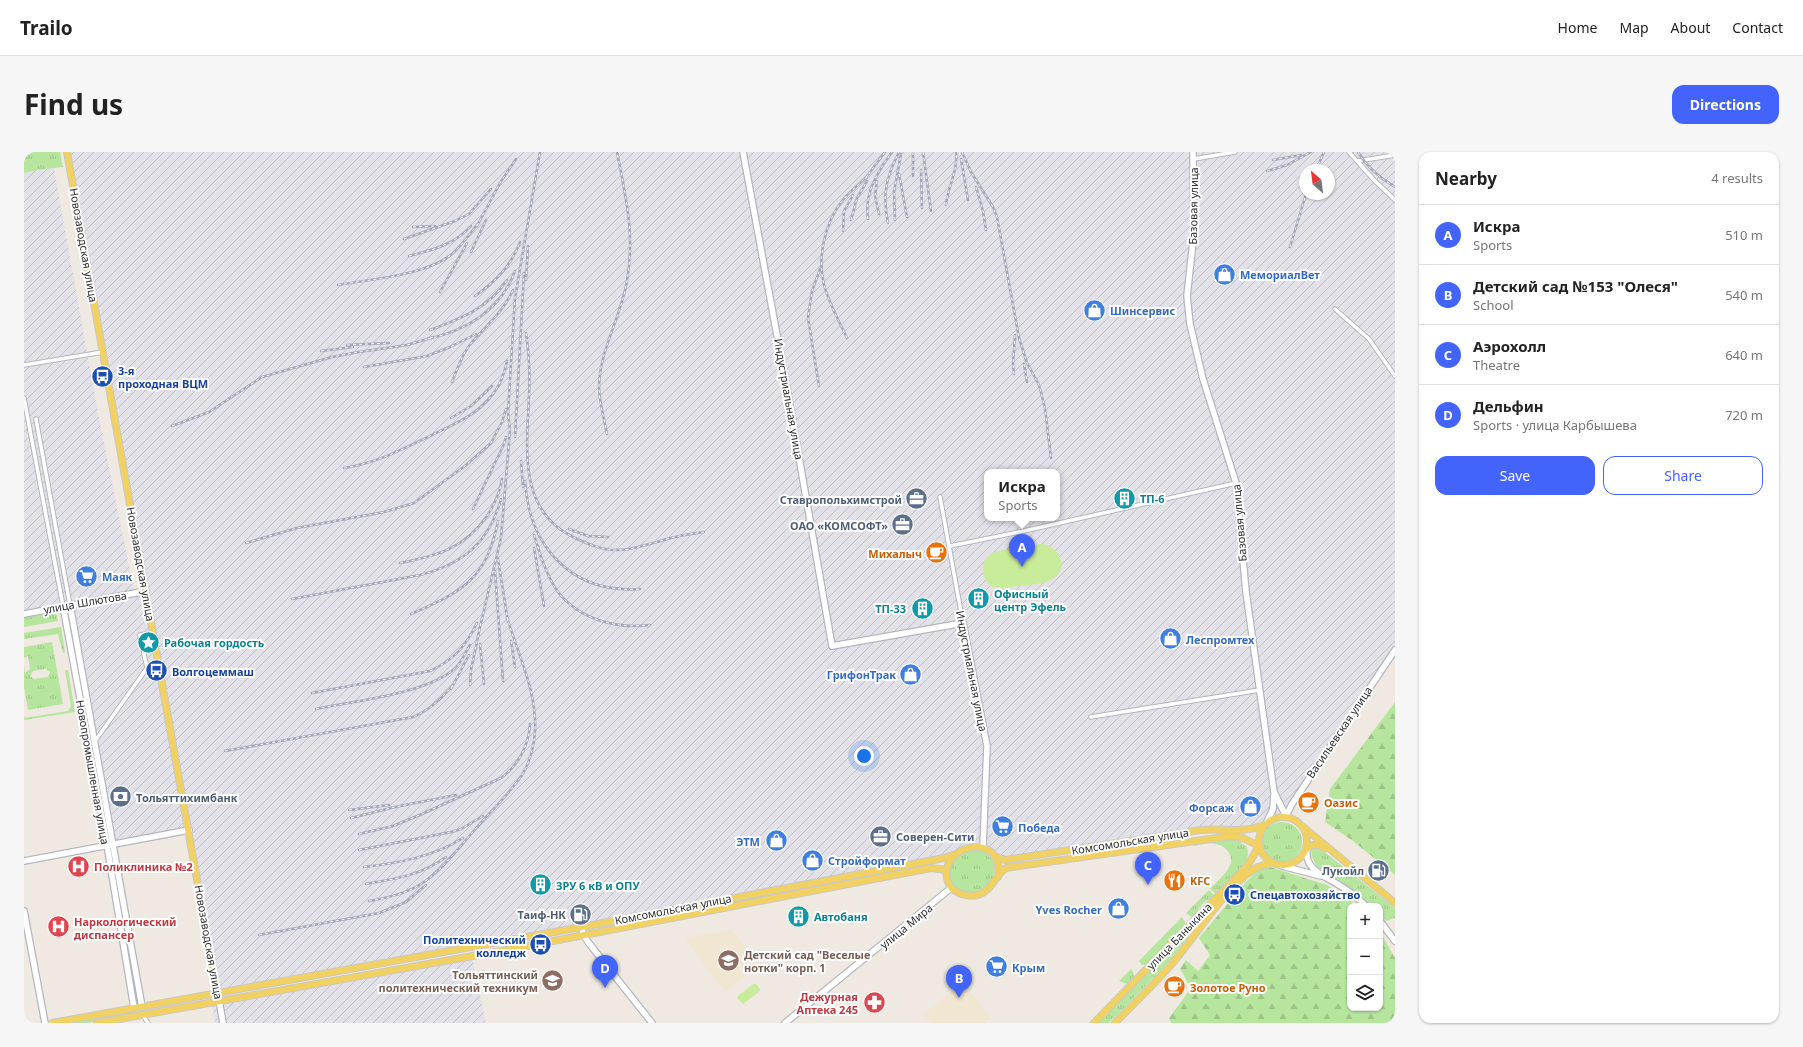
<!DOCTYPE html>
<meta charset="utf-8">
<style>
body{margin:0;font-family:"Noto Sans",sans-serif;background:#f6f6f6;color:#222}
.controls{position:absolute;right:12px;bottom:12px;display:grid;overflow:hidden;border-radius:8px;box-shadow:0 1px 3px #0004}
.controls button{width:36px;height:36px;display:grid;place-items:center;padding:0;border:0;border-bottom:1px solid #e0e0e0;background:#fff;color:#222;font:20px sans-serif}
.compass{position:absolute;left:1275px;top:12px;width:36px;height:36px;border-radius:50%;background:#fff;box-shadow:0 1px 3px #0004;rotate:332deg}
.you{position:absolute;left:840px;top:604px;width:14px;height:14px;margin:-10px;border:3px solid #fff;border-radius:50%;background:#1a73e8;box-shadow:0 0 0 6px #1a73e833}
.badge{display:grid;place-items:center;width:26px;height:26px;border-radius:50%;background:#4264fb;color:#fff;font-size:13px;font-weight:700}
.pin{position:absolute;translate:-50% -33px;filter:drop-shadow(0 1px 2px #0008)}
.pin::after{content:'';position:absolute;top:21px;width:14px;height:12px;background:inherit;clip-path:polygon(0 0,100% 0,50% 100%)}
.popup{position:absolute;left:960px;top:317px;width:76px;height:52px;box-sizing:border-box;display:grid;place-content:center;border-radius:8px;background:#fff;filter:drop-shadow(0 1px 3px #0005);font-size:13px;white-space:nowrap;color:#767676}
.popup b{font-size:15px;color:#222}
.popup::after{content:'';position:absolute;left:50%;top:100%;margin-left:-8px;border:8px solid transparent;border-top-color:#fff}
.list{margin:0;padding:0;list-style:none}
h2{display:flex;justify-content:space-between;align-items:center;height:52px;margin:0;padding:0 16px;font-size:17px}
h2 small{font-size:13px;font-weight:400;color:#767676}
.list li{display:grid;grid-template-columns:26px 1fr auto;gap:12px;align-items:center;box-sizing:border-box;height:60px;padding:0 16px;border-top:1px solid #e0e0e0}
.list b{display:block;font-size:15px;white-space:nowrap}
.list p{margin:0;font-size:13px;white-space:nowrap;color:#767676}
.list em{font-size:13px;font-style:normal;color:#767676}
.actions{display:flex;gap:8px;padding:12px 16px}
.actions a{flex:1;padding:9px 0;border:1px solid #4264fb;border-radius:12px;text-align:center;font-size:14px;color:#4264fb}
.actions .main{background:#4264fb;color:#fff}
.icon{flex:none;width:22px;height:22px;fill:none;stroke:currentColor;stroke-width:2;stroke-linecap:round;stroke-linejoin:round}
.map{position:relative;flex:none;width:1371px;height:871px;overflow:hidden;border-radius:12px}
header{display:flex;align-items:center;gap:24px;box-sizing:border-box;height:56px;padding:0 20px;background:#fff;border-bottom:1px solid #e0e0e0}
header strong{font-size:19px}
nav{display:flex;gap:22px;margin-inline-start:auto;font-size:14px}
.intro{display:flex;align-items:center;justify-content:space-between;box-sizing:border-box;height:96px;padding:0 24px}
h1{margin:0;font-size:28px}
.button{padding:10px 18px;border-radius:12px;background:#4264fb;color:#fff;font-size:14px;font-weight:700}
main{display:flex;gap:24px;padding:0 24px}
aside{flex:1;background:#fff;border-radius:12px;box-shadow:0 1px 3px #0004}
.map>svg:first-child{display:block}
.industrial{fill:url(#industrial-furrows);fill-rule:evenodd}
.education{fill:#f0e6d1}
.grass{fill:url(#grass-tufts);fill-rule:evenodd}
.forest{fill:url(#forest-firs)}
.pitch{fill:#c9ec9a}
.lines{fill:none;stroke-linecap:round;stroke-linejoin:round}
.street-casing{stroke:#b4b7c1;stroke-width:5.5}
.secondary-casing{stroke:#b4b7c1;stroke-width:8}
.primary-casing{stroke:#c9c9c9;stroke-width:8}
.street{stroke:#fff;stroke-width:3.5}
.secondary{stroke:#fff;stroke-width:5.5}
.primary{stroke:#f2d163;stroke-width:6}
.rail-casing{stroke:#a3a6b8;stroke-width:2.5}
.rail{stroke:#fff;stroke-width:1;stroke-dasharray:3;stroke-linecap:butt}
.labels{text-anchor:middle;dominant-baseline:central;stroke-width:4;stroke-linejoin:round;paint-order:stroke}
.street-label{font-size:11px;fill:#2e2e2e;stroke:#fff}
.shop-label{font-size:11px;font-weight:bold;fill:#366cbe;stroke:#fff;text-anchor:start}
.transit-label{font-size:11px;font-weight:bold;fill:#164399;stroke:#fff;text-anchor:start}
.culture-label{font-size:11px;font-weight:bold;fill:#0d838f;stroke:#fff;text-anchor:start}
.service-label{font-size:11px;font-weight:bold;fill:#4e5e75;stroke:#fff;text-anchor:end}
.food-label{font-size:11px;font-weight:bold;fill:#c56008;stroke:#fff;text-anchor:start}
.health-label{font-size:11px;font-weight:bold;fill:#be3a42;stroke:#fff;text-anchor:start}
.education-label{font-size:11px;font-weight:bold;fill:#785e54;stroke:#fff;text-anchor:start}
</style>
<header>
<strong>Trailo</strong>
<nav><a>Home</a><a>Map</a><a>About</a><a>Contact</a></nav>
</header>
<div class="intro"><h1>Find us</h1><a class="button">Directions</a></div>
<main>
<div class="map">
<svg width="1371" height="871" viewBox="0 0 1371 871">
<defs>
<pattern id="industrial-furrows" width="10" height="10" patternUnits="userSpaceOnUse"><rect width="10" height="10" fill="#e3e1e8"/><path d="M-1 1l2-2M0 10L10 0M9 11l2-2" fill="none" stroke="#c3c1c7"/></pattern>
<pattern id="grass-tufts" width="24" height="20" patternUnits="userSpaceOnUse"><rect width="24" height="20" fill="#b6e59e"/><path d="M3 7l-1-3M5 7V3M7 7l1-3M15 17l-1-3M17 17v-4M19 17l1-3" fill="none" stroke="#9dc588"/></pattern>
<pattern id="forest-firs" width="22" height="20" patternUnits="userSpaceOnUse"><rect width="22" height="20" fill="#b6e59e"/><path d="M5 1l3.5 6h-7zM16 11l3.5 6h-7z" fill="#9dc588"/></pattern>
</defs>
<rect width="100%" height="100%" fill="#efe9e1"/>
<path class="industrial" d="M0,0H27L74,261L110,438L0,459Z
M43,0H1371V498L1262,664L1229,675L1196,677L981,708L959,695L930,704L194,841ZM1281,18H1305V42H1281ZM963,320H1033V366H963Z
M121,441L163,676L91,690L49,454Z
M448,805L462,871H191L188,852Z"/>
<path class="education" d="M708,778L735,813L701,839L678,811L677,807L661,786Z
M939,831L967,866L961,871H907L899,862Z"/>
<path class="grass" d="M0,0H36L39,15L13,18L0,21Z
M32,460L34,469L0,475V466Z
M37,475L41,500L39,501L34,482L0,487V481Z
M28,490L39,552L4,558L0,535V514L1,521L6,517L4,504L0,506V495ZM22,517L26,520L24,525L10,527L6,524L9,519Z
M41,518H44L51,560L0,568V565L1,566L44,559L47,554Z
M1238 690a20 20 0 1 1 40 0a20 20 0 1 1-40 0Z
M1209,686L1214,688L1223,695C1229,713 1203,731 1192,742L1186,737C1192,730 1201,723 1205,715C1211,705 1203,694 1192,692C1185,690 1177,693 1170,694V692Z
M952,696C991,710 960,750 938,740C934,739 930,735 927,733C926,728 924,721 924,716C926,704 943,699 952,696Z
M1291,696L1297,697L1371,756V766L1362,769L1356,762V754H1348L1334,741L1293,715L1288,705L1287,697Z
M1185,738L1191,744C1186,746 1178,751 1175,756C1173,761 1173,763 1167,765L1162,761Z
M1158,765L1161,770V774L1123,813H1118L1115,809Z
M1176,767L1177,768L1143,812L1085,871H1073Z
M1107,817L1110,822V826L1103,832L1095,829Z
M106,860L107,863L63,871H42Z"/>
<path class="forest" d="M1371,550V723L1329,689L1301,670L1306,637Z
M1246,715L1303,733L1334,754H1326V856H1356V780L1371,806V871H1147L1145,866L1167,836L1156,817L1162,808L1174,819L1186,803L1175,786L1220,732L1234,718Z"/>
<path class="pitch" d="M1017,392C1037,394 1046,418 1027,428C1018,433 998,433 988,435C984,436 980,437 976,437C958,436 952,409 969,401C979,396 1004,395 1017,392Z
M729,832H732L736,837V839L719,852L713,846L714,844Z"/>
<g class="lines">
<defs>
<path id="street" d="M1325,0L1350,28L1371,48
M1170,7L1211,0
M1334,9L1371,3
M1311,157L1345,187L1371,224
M0,213L79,200
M0,246L39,454
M12,267L46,453
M916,345L939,471
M926,394L1000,379L1212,331
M1067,565L1236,538
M71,589L123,516L116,483L129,481
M119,863L124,871"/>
<path id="secondary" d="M719,0L765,248L808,494L939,471L963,594L959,695
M1169,0L1170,81L1163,144L1166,172L1179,227L1212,331L1222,440L1250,640L1262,664
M46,453L118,855
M39,454L83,693L110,856
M0,462L122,439
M1262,664L1268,652L1371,498
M1242,672L1249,657L1250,642
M1283,697C1280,718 1301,724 1315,733C1325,739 1334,746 1342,754
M0,709L165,678
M1258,714L1297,724
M0,759L21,871
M1356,769L1371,789
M558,775L559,782L564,790L628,871
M195,848L199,871
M761,871L927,736"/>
<path id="primary" d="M43,0L194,845
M1235 689a24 24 0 1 1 48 0a24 24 0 1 1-48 0Z
M1278,674L1371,751
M1283,697C1289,691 1294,692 1301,696
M970,704L981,708L1177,678C1199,676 1222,682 1242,672
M974,725C981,679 917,691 923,726C924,731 926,736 930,738C937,743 945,745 954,743C969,738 971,723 982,716L1207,684L1219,686L1235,694
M28,871L558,775L920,706L932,702
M73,871L488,797L907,716L922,718
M1070,871L1224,713L1235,694
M1091,871C1111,850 1133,830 1152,807C1175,779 1200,738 1230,717C1236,713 1243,712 1250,711"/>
</defs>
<use href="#street" class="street-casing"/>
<use href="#secondary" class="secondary-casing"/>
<use href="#primary" class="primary-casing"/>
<use href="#street" class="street"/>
<use href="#secondary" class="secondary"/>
<use href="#primary" class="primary"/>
<defs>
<path id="rail" d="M889,0V24
M899,0L907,59
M938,0L947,20L969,55L973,65L995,186L1003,211L1015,233L1021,256L1027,306
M1334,0C1343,15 1356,26 1371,35
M937,7L944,48
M1249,8L1277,3
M897,18L898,56
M1292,18L1300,0
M1243,19L1263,13L1287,0
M875,22L883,65
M841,27L861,0
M853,29L851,44L855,62
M952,35L959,59L962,78
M922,53C924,33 934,20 932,0
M844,67C840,41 853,21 868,0
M827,68L833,46L843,29
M871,68L870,40L877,2
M864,71C858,42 862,26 875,0
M453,74L476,31L492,7
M389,75L411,74
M819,79L820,59L829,43
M380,87L431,69L445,62L467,37
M1266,95L1282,42
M447,100L462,68
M385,104C408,98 430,93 447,74
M502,128L504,94
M314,133C348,127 403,123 428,102C439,92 447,80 456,69
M416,140L443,91
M451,144C472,129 487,114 496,90
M406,178C436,167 465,156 483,128
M502,181C505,201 506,223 505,244C503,296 493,359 551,386C564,392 580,399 594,398C608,398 620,393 633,390C648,385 664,382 680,380
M823,186C815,169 805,151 800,133C793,105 801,71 818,49C826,39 836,32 844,23
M404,187C443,178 477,158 491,119
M323,193L365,191
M297,199L329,195
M1000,212L1003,230
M340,215L403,204L426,195L452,182
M990,222L989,212L991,183
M428,230C433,218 437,205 445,194C460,175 479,161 489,138
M795,234L784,166L788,139L796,117
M427,266L447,254L468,234
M148,274L185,260L238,225L308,205L335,200L383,193L410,185
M583,282C580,266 575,250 575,234C576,197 597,165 603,129C611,81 602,46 593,0
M491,285L500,121
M497,309L499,335
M320,316C355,310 377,298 408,283C426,274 446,266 460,252C472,241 480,225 483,209
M501,329C505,394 547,442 616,437
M449,357L480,292L482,285
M545,377L564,384L584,385
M510,383C516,402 522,423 534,440C556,468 593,477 626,473
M222,391L273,376L360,360L390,351L441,314L467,291L478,270L482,257
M510,396L520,454
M474,407L484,470
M376,411C413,404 441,396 463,364C470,353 476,341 478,327
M471,419L479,529
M268,447L396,423C439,412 465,391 477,347
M387,462C439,439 462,428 474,369
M487,489L491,515
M456,492L460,532
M446,533L447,518L456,475L477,386L486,278L484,261L491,146L516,0
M427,537L445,503
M288,541L406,519C431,507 441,495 453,471
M292,557C330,549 400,542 429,518C437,512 441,501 446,493
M201,599L389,565C406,558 418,546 430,532
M325,658L365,653
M327,666L371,655L432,643
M335,682L369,674L398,662L477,626C494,614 505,593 506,572
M335,698L427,680L437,677L459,664
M340,715C374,711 409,705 439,686
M342,732C371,727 398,723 422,705
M345,749C364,746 381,742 397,732C419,718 437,693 454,674C469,657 486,641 498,623C506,610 510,594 511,579C513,539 494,503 483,465
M235,783L355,761L382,750L402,733"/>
</defs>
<use href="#rail" class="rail-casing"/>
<use href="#rail" class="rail"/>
</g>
<defs>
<symbol id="shop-disc" viewBox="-11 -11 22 22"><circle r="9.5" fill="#3f7fe0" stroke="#fff"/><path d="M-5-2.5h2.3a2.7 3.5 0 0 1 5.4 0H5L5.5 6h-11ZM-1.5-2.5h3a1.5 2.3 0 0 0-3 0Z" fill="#fff"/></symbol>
<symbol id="bus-disc" viewBox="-11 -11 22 22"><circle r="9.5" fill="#1a4fb4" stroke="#fff"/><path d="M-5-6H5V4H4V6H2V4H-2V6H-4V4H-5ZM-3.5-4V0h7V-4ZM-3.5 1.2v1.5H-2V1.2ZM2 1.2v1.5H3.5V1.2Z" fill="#fff"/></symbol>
<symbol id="building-disc" viewBox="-11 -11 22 22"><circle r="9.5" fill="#0f9aa8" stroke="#fff"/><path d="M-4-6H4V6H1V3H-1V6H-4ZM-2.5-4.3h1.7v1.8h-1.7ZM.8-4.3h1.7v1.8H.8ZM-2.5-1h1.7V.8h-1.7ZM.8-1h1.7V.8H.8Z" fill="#fff"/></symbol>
<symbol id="office-disc" viewBox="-11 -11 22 22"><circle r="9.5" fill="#5c6f8a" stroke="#fff"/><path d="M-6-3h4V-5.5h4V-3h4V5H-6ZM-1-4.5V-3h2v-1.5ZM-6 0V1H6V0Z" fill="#fff"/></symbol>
<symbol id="cafe-disc" viewBox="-11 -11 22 22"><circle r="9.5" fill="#e8710a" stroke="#fff"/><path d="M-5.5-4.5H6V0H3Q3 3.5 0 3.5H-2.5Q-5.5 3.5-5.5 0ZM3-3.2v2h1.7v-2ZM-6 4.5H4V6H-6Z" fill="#fff"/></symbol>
<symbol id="supermarket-disc" viewBox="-11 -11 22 22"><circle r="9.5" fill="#3f7fe0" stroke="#fff"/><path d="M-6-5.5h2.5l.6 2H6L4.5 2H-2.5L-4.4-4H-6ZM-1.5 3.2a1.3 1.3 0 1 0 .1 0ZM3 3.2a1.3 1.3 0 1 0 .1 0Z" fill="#fff"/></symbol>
<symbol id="sight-disc" viewBox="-11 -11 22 22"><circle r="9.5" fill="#0f9aa8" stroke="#fff"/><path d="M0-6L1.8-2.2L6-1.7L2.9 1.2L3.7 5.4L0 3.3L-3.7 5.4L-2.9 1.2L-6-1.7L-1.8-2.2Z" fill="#fff"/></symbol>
<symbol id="bank-disc" viewBox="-11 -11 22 22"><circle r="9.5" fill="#5c6f8a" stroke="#fff"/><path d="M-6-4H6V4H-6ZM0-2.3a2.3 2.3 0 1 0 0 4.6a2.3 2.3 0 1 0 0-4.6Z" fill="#fff"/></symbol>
<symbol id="hospital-disc" viewBox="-11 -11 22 22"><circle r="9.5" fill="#e0444e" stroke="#fff"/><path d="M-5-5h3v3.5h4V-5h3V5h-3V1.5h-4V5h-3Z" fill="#fff"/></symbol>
<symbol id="fuel-disc" viewBox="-11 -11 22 22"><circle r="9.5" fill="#5c6f8a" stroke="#fff"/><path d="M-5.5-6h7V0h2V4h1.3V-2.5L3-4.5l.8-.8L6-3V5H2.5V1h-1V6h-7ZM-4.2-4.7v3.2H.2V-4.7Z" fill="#fff"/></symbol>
<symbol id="restaurant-disc" viewBox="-11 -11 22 22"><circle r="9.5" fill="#e8710a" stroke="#fff"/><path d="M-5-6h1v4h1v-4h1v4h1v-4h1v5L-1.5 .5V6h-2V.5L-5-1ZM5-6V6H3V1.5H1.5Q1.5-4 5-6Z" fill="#fff"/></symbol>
<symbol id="school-disc" viewBox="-11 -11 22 22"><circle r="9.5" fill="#8d6e63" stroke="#fff"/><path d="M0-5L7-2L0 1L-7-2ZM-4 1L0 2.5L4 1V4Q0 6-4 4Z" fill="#fff"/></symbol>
<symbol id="university-disc" viewBox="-11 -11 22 22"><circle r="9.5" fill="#8d6e63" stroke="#fff"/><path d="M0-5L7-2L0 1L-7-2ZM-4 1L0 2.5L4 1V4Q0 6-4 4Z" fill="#fff"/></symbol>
<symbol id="pharmacy-disc" viewBox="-11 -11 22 22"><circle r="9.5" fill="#e0444e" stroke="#fff"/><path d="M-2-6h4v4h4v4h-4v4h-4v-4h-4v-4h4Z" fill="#fff"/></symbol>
</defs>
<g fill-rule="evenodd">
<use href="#shop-disc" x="1188" y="110" width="25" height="25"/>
<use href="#shop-disc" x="1058" y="146" width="25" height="25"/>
<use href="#bus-disc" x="66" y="212" width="25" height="25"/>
<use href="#building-disc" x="1088" y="334" width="25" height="25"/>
<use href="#office-disc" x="880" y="334" width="25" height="25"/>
<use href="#office-disc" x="866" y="360" width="25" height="25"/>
<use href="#cafe-disc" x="900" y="388" width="25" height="25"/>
<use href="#supermarket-disc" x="50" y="412" width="25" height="25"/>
<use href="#building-disc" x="942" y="434" width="25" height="25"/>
<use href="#building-disc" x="886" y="444" width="25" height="25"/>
<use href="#shop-disc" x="1134" y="474" width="25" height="25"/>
<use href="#sight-disc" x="112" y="478" width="25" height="25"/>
<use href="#bus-disc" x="120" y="506" width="25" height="25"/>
<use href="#shop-disc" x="874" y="510" width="25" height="25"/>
<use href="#bank-disc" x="84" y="632" width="25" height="25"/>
<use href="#cafe-disc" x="1272" y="638" width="25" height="25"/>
<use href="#shop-disc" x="1214" y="642" width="25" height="25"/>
<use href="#supermarket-disc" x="966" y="662" width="25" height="25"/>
<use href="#office-disc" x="844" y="672" width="25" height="25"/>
<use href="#shop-disc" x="740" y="676" width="25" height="25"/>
<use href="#shop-disc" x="776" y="696" width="25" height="25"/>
<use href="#hospital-disc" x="42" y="702" width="25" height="25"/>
<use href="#fuel-disc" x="1342" y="706" width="25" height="25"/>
<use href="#restaurant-disc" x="1138" y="716" width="25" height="25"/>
<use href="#building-disc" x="504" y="720" width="25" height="25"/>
<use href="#bus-disc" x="1198" y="730" width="25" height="25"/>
<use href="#shop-disc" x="1082" y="744" width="25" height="25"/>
<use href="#fuel-disc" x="544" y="750" width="25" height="25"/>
<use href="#building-disc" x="762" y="752" width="25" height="25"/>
<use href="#hospital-disc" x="22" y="762" width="25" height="25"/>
<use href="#bus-disc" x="504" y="780" width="25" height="25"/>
<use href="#school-disc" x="692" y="796" width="25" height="25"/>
<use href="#supermarket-disc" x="960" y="802" width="25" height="25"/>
<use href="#university-disc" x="516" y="816" width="25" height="25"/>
<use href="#cafe-disc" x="1138" y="822" width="25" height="25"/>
<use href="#pharmacy-disc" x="838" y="838" width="25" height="25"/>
</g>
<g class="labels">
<g class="street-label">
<text transform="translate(1169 54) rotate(-89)">Базовая улица</text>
<text transform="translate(60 93) rotate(80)">Новозаводская улица</text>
<text transform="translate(765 247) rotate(80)">Индустриальная улица</text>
<text transform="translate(1215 371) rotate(-95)">Базовая улица</text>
<text transform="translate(117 412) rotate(80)">Новозаводская улица</text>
<text transform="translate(61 450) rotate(-10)">улица Шлютова</text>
<text transform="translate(948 519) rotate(79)">Индустриальная улица</text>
<text transform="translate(1315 580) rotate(-56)">Васильевская улица</text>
<text transform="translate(69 620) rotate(80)">Новопромышленная улица</text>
<text transform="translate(1106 689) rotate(-9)">Комсомольская улица</text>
<text transform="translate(649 757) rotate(-11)">Комсомольская улица</text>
<text transform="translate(882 774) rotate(-39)">улица Мира</text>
<text transform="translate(1155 784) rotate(-46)">улица Баныкина</text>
<text transform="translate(185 790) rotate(80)">Новозаводская улица</text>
</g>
<g class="shop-label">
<text x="1216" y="122">МемориалВет</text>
<text x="1086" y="158">Шинсервис</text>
<text x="78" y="424">Маяк</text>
<text x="1162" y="487">Леспромтех</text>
<text x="872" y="522" text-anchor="end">ГрифонТрак</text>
<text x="1210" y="655" text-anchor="end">Форсаж</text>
<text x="994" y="675">Победа</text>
<text x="736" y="689" text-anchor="end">ЭТМ</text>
<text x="804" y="708">Стройформат</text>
<text x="1078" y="757" text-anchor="end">Yves Rocher</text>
<text x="988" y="815">Крым</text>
</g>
<g class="transit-label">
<text x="94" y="218">3-я<tspan x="94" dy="13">проходная ВЦМ</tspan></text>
<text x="148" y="519">Волгоцеммаш</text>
<text x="1226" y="742">Спецавтохозяйство</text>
<text x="502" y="787" text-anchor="end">Политехнический<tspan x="502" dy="13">колледж</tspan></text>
</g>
<g class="culture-label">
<text x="1116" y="346">ТП-6</text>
<text x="970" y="441">Офисный<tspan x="970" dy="13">центр Эфель</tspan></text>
<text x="882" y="456" text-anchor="end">ТП-33</text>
<text x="140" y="490">Рабочая гордость</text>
<text x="532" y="733">ЗРУ 6 кВ и ОПУ</text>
<text x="790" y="764">Автобаня</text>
</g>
<g class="service-label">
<text x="878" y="347">Ставропольхимстрой</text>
<text x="864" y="373">ОАО «КОМСОФТ»</text>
<text x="112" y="645" text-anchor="start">Тольяттихимбанк</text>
<text x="872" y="684" text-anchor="start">Соверен-Сити</text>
<text x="1340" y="718">Лукойл</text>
<text x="542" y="762">Таиф-НК</text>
</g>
<g class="food-label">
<text x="898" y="401" text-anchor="end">Михалыч</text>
<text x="1300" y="650">Оазис</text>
<text x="1166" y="728">KFC</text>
<text x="1166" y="835">Золотое Руно</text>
</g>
<g class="health-label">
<text x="70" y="714">Поликлиника №2</text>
<text x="50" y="769">Наркологический<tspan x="50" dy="13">диспансер</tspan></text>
<text x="834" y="844" text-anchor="end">Дежурная<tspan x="834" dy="13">Аптека 245</tspan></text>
</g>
<g class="education-label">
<text x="720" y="802">Детский сад "Веселые<tspan x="720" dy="13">нотки" корп. 1</tspan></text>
<text x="514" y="822" text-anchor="end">Тольяттинский<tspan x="514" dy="13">политехнический техникум</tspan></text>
</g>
</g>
</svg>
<div class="controls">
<button>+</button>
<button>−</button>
<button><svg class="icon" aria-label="layers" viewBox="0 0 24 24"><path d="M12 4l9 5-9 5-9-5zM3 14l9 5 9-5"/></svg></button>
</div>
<svg class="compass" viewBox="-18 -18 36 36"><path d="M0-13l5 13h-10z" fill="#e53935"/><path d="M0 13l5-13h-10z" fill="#767676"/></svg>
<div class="you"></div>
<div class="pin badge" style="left:998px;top:415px">A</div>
<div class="popup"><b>Искра</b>Sports</div>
<div class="pin badge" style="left:935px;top:846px">B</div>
<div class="pin badge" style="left:1124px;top:733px">C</div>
<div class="pin badge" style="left:581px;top:836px">D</div>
</div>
<aside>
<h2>Nearby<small>4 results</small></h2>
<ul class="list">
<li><span class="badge">A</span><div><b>Искра</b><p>Sports</p></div><em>510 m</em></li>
<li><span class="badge">B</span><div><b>Детский сад №153 &quot;Олеся&quot;</b><p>School</p></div><em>540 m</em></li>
<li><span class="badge">C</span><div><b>Аэрохолл</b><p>Theatre</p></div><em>640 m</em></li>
<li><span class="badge">D</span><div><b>Дельфин</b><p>Sports · улица Карбышева</p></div><em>720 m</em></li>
</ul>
<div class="actions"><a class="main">Save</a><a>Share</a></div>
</aside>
</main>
